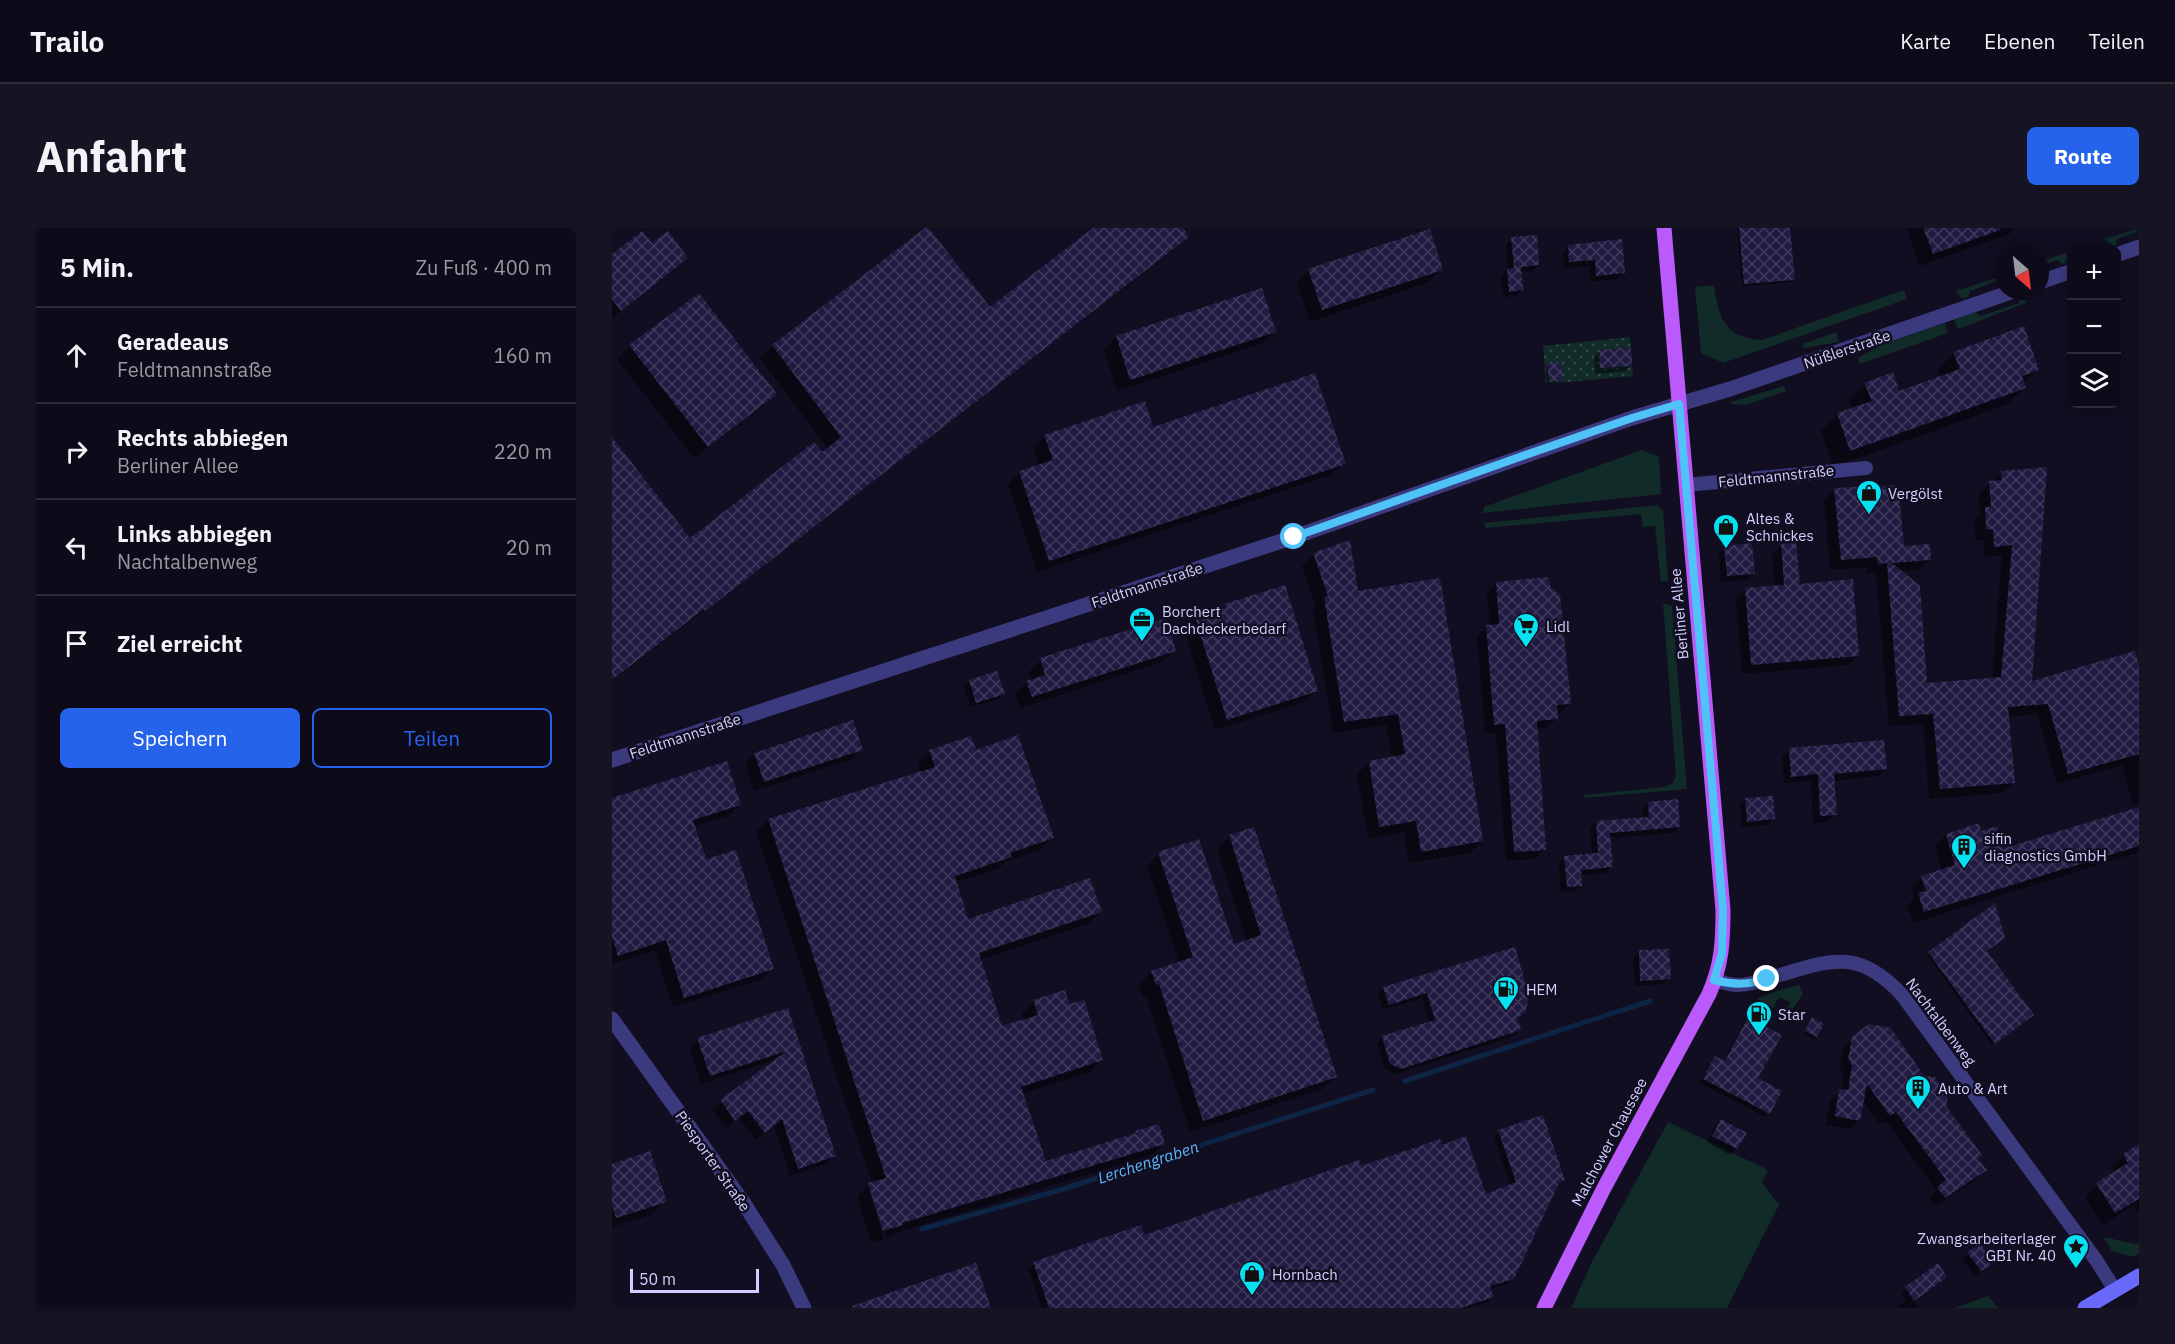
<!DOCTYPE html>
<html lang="de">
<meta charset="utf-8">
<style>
body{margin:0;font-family:"IBM Plex Sans",sans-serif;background:#161322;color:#f1f3f6}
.controls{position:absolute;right:18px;top:18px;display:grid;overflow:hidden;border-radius:9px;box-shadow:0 3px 9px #0003}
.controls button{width:54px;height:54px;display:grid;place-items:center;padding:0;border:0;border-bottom:2px solid #2d2b38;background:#0d0a19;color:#f1f3f6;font:30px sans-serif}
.compass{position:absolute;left:1383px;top:18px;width:54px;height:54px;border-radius:50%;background:#0d0a19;box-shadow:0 3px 9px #0003;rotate:152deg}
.scale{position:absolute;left:18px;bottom:15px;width:129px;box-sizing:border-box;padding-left:6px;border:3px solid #d3cffe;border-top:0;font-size:16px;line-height:21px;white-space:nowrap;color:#d3cffe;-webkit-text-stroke:4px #110e21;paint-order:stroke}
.stop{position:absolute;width:18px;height:18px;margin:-14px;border:4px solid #4fc3f7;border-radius:50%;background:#fff}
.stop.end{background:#4fc3f7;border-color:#fff;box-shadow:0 2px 6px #0008}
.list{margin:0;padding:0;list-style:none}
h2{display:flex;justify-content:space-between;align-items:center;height:78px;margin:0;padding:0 24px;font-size:26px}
h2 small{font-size:20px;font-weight:400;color:#9a9aa2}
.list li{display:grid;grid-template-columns:39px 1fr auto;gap:18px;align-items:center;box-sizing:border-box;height:96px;padding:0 24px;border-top:2px solid #2d2b38}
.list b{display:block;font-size:22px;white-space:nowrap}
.list p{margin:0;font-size:20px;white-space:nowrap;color:#9a9aa2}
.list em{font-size:20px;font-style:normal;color:#9a9aa2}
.actions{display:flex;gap:12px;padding:18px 24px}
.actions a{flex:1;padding:14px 0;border:2px solid #2563eb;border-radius:9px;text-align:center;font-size:21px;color:#2563eb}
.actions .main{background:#2563eb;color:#fff}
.icon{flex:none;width:33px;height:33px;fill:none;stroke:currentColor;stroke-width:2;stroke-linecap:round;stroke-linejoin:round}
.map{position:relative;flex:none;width:1527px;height:1080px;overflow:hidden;border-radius:9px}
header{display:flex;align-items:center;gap:36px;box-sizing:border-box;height:84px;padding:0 30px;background:#0d0a19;border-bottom:2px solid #2d2b38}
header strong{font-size:28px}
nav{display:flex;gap:33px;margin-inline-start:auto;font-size:21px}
.intro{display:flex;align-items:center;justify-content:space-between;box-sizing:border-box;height:144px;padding:0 36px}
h1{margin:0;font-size:42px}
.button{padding:15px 27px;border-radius:9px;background:#2563eb;color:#fff;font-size:21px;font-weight:700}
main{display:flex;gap:36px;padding:0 36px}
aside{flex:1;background:#0d0a19;border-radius:9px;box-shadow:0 3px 9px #0003}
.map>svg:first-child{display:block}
.grass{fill:#112b29}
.garden{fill:url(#garden-dots)}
.shadow{fill:#0007}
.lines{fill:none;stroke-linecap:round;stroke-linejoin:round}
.stream{stroke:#0e2445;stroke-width:5}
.building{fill:url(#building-cross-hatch)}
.minor{stroke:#3b3a7e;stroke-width:14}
.tertiary{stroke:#3b3a7e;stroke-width:15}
.secondary{stroke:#6969fb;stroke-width:15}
.primary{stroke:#ba5afa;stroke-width:15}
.route{stroke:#4fc3f7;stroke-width:8}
.labels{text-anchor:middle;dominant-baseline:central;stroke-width:5;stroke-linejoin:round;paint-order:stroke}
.street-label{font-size:15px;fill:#d3cffe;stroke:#110e21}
.poi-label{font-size:15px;fill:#d3cffe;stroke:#110e21;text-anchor:start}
.water-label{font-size:16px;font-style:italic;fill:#60b7fa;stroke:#110e21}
</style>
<header>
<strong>Trailo</strong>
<nav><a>Karte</a><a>Ebenen</a><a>Teilen</a></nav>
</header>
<div class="intro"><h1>Anfahrt</h1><a class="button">Route</a></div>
<main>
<aside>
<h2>5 Min.<small>Zu Fuß · 400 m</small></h2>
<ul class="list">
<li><svg class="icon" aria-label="ahead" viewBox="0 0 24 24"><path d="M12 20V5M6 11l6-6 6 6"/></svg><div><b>Geradeaus</b><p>Feldtmannstraße</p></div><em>160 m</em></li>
<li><svg class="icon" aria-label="right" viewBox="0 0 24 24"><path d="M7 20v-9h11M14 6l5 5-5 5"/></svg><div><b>Rechts abbiegen</b><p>Berliner Allee</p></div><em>220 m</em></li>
<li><svg class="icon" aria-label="left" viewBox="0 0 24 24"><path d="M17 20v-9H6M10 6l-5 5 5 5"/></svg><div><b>Links abbiegen</b><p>Nachtalbenweg</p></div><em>20 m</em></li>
<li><svg class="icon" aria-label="arrive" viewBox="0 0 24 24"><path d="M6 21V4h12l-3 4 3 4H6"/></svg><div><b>Ziel erreicht</b></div></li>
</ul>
<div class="actions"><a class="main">Speichern</a><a>Teilen</a></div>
</aside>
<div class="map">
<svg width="1527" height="1080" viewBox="0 0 1527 1080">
<defs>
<pattern id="garden-dots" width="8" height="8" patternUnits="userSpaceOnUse" patternTransform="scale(1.5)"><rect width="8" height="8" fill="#112b29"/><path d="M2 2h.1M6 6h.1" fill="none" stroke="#334949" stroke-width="1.8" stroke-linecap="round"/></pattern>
<pattern id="building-cross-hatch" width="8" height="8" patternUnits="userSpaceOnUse" patternTransform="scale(1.5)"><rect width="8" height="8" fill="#211a41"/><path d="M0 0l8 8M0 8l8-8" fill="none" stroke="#403a5e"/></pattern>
</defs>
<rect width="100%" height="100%" fill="#110e21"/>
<path class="grass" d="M1527,0V3L1505,11L1504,17L1502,18L1493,11Z
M1456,24L1454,35L1450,36L1445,32L1428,38V34Z
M1392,47V50L1358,63L1356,69L1350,71L1344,63Z
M1102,57C1107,89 1112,110 1150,112L1292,62L1295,71L1111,135L1089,125L1083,59Z
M1412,68L1414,75L1346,101L1342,92L1363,84L1369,88L1407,75L1409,69Z
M1333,95L1336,105L1248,136L1246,130L1269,117Z
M1224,104L1227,114L1192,120L1191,116Z
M1172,158L1174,163L1134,177L1119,176V174Z
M1030,222L1047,229L1049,266L871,285L872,279Z
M1045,277L1051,282L1056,353L1049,354L1043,298L1031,299L1029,286L873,300V295Z
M1051,375L1060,378L1075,561L973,570L972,567L1053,559L1060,556L1064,548Z
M1187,757L1191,766L1176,788L1172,787L1178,774L1167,769L1161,780L1145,771L1161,764Z
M1056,894L1156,942L1150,954L1167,977L1115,1080H959L979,1036Z
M1491,1009L1524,1016L1527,1014V1025L1520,1029L1500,1023Z
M1376,1068L1386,1080H1342Z"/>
<path class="garden" d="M1018,109L1021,148L934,156L931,118Z"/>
<path class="shadow" d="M315,0L378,81L483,0H569L575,8L563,21L0,453V212L77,313L210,226L216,221L148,130L161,118Z
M1125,0H1181L1177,2L1181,52L1179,54L1130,58Z
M1295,0H1403L1397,6L1308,38Z
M900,11L926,37L920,43L908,44L910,62L904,68L891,69L889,48L896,41L894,17Z
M40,17L65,39L0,90V28Z
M957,18L1012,45L1005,51L979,54L977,38L952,40L951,24Z
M697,42H829L817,54L698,94L685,55Z
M649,62L662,104L649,116L505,163L492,122L504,109Z
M18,118L163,166L150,179L82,230L5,131Z
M988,123L1019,137L1013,143L983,146L982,129Z
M1342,125L1425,142L1411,156L1412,160L1396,176L1222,239L1209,203L1225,187L1241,181L1237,172L1253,156L1287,165L1329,150L1326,141Z
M936,136L949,152L946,155L935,156L933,139Z
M540,201L732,235L719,247L425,344L396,257L408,244L427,238L421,220L433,208Z
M1433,241L1418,455L1527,443V575L1521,576L1510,537L1445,556L1425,486L1395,489L1401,555L1390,565L1317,571L1311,496L1277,498L1264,345L1255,346L1254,339L1218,342L1212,272L1223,261L1290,320L1317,331L1306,342L1287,343L1314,457L1380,451L1390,327L1372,329L1371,312H1364L1362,292L1368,286L1367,265L1390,245Z
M1170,317L1187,357L1245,428L1236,437L1130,446L1124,371L1133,362L1163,359L1160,327Z
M1113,320L1142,345L1136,352L1109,354L1107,326Z
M702,326L745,365L870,613L858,625L797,635L792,604L756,611L745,546L757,534L780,530L774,497L721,505L701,382L704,379L690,338Z
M884,355L957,476L948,485H944V491L935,500L924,501L932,621L923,631L894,633L884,505H873L865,408L875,399L878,398L875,365Z
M613,377L704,463L692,474L603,502L572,402L584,390L608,383Z
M562,422L550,434L408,480L403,466L415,454L419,453L417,444L429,432Z
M358,453L391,466L386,471L359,479L352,458Z
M249,521L240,531L142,563L133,535L143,526Z
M1178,522L1273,541L1266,548L1221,553L1224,586L1216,594L1201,595L1199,553L1172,555L1170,529Z
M318,523L363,524L440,610L428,622L393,634L386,641L343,655L355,692L488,684L476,696L367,732L389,800L412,792L410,786L422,773L457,778L489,832L477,844L410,866L433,935L521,908L524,905L552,915L540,927L280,1006L275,1010L260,962H257L272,1011L259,1015L245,968L260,955L144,604L156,592L309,545L306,535Z
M1134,571L1161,591L1155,597L1130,599L1128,577Z
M0,572L127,577L116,588L82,598L93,633L160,741L150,751L61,779L43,722L0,736Z
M1036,575L1067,599L1061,605L997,610L999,639L993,645L968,647L969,657L963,663L949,664L947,635L953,629L980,627L978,600L984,594L1031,591L1030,581Z
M1527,584V623L1524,625L1301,695L1295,678L1302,671L1299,660L1310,649L1330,643L1323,618L1334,607L1368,605L1391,622Z
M641,601L723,848L711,861L578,904L534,768L531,769L527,757L539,744L567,735L535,638L547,626L621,718L635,713L605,621L618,609Z
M1373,723L1418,790L1380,817L1315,727L1317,725Z
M1027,724L1057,750L1051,756L1023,758L1021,730Z
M911,758L912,784L904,791L907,802L902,808L783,846L773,841L765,815L770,810L817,795L810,770L771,782L766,766L772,760Z
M175,782L222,928L214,936L178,948L162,897L144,912L127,890L114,900L100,881L165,831L89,856L78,820L86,811Z
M1136,791L1144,851L1157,885L1153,889L1088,855L1103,830L1111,834L1132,795Z
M1198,793L1210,796L1202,811L1192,806Z
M1241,810L1332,878L1373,942L1363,952L1323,978L1317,970L1324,962L1274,893L1268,896L1250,872L1247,892L1238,901L1214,897L1218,872L1229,863L1232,846L1228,841L1231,820Z
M1109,893L1124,921L1118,927L1095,914L1103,899Z
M887,904L952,952L944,958L901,1050L895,1056L878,1061L880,1068L875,1074L857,1080H430L416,1041L422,1036L531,1009L748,940L829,919L873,968L898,958L882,909Z
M1527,918V986L1522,977L1490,997L1473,969L1485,956L1503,945L1499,940L1512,927Z
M0,937L53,973L41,986L0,999Z
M1365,1019L1377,1036L1363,1048L1350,1031Z
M1325,1038L1302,1073L1307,1079L1284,1080L1294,1072L1289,1065Z"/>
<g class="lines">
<path class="stream" d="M793,853L1038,773
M310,1001L448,962L761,862"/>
</g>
<path class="building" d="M313,0H317L378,79L481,0H571L577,9L93,383L92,381L0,452V209L78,310L202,214L210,224L229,209L160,117Z
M1127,0H1178L1183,52L1132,56Z
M1311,0H1388V2L1321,26Z
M818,1L831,42L710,82L696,41Z
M30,3L40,15L56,3L76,30L9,83L0,71V26Z
M925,7L927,37L902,40L899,9Z
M1010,11L1013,45L984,48L983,32L957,34L956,17Z
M909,39L911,62L897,64L895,41Z
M650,60L664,104L518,152L504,108Z
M87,65L165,166L96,219L17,117Z
M1412,98L1427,142L1410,148L1414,160L1238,223L1225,185L1260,173L1252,155L1281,144L1287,163L1348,141L1341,124Z
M1019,119L1020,138L988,140L987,122Z
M949,134L951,153L937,154L935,135Z
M703,145L734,236L437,333L407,243L441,232L432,207L533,173L541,199Z
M1435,239L1420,453L1523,423L1527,438V526L1456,546L1436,476L1396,479L1403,555L1328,561L1321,486L1287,488L1275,335L1266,336L1265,329L1229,332L1222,260L1286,257L1292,318L1318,316L1319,332L1280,335L1308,358L1315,455L1389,449L1400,317L1382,319L1381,301L1374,302L1373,279H1379L1377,253L1390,252L1389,243Z
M738,312L746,363L828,350L871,613L809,624L804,593L767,599L757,533L793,526L786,486L732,494L712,369L716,368L701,325Z
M1140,315L1143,346L1115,348L1112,318Z
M1184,315L1188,356L1241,351L1247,428L1139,437L1133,360L1172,357L1169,316Z
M934,349L937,350L938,358L948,367L959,476L945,477L946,491L925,493L934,622L902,624L893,496L882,497L874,397L887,396L884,354Z
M673,357L706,463L615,492L583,389L614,379L612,376Z
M554,390L564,423L420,469L414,453L433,447L428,430Z
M385,443L393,466L364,475L357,452Z
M241,492L251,522L152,554L142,525Z
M406,507L442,610L398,625L400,629L343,648L356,691L478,650L490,684L367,725L390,798L426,787L421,772L453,762L457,776L472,772L491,832L409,859L434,933L524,905L523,903L547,896L553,916L290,995L291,997L271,1003L256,955L274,950L156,591L323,539L317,522L359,508L364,522Z
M1272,512L1275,541L1222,546L1225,587L1208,588L1206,546L1179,549L1177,520Z
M115,533L129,577L81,592L94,631L124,622L162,741L72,770L54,712L6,728L0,708V570Z
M1161,568L1163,591L1135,594L1133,570Z
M1066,571L1068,599L998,605L1001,639L969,642L970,658L955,659L952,628L986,625L984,593L1037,589L1036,574Z
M1527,579V618L1312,684L1306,665L1314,663L1309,648L1343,637L1334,606L1367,595L1369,603L1385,598L1392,620Z
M642,599L725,849L591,893L547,756L544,757L539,743L581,729L546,624L587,611L622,716L649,707L617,607Z
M1383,675L1393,710L1375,723L1422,787L1383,816L1316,724Z
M903,719L914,756L912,757L916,774L913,785L905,790L909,802L789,841L778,836L770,808L823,792L815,765L777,777L771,759Z
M1057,721L1059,751L1028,753L1027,722Z
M176,780L224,928L186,941L170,891L153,905L136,883L123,893L108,872L175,823L98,848L85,810Z
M1136,789L1170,807L1146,850L1170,863L1158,886L1091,851L1103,828L1113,833Z
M1200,789L1212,796L1205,809L1193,803Z
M1257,796L1279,800L1312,848L1323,849L1336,867L1334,878L1370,927L1366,931L1375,942L1333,970L1325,959L1334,952L1284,884L1278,888L1255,856L1248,893L1223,888L1227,861L1236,862L1240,837L1236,831L1240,809Z
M931,887L953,952L947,955L902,1051L878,1058L882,1069L849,1080H437L421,1034L529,997L532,1007L747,932L749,938L828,911L830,917L854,908L874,966L904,954L886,902Z
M1109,891L1135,905L1125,921L1100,908Z
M1527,916V971L1503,985L1484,955L1516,935L1511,926Z
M38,923L55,974L4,990L0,978V936Z
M1365,1018H1371L1379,1031V1037L1369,1043L1355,1024Z
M364,1035L379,1080H241L240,1078Z
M1326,1035L1335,1049L1302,1073L1293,1059Z"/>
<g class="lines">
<path class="minor" d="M1074,257L1254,240
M1102,752C1110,754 1118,757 1125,757C1138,757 1149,753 1161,749C1217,733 1245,718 1290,767L1484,1032L1503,1062"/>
<path class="tertiary" d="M1504,27L1527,19
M1428,54L1460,43
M0,532L685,308L1020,190L1118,161L1402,63
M0,791L131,974L171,1037L192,1080"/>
<path class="secondary" d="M1473,1080L1527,1048"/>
<path class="primary" d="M932,1080L992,960L1097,766C1110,736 1111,714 1111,682L1052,0"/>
</g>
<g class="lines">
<path class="route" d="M682,309L922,224L1020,190L1067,176L1111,682L1110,725L1102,752C1122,757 1136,757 1155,751"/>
</g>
<defs>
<symbol id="shop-pin" viewBox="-11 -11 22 30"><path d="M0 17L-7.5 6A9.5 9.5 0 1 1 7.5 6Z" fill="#07e0f1" stroke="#110e21"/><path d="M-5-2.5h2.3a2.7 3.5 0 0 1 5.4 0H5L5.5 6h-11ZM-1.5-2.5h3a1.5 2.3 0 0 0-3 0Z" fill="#111"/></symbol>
<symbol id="office-pin" viewBox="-11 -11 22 30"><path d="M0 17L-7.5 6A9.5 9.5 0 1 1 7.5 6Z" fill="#07e0f1" stroke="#110e21"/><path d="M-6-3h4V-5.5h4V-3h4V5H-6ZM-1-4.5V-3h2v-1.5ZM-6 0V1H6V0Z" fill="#111"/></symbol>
<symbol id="supermarket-pin" viewBox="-11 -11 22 30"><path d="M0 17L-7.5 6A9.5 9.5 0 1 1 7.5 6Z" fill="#07e0f1" stroke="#110e21"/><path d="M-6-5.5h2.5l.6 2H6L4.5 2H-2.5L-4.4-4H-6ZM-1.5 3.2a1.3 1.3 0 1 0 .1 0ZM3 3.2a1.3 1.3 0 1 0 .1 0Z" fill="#111"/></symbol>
<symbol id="building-pin" viewBox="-11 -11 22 30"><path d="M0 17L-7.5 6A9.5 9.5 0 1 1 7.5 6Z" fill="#07e0f1" stroke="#110e21"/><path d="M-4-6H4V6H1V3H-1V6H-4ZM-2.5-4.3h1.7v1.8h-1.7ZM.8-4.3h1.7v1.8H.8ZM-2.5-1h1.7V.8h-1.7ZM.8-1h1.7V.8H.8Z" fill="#111"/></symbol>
<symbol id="fuel-pin" viewBox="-11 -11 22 30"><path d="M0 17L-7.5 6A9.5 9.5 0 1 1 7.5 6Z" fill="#07e0f1" stroke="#110e21"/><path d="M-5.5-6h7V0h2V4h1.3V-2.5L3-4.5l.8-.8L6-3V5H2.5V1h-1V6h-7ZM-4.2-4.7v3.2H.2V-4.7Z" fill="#111"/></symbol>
<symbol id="sight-pin" viewBox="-11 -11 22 30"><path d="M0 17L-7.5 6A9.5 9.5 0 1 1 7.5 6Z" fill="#07e0f1" stroke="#110e21"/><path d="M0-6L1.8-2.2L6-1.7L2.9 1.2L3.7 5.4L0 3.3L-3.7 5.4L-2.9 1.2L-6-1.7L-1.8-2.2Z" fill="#111"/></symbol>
</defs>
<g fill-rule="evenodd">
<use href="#shop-pin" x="1242" y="250" width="30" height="40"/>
<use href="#shop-pin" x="1099" y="284" width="30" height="40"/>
<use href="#office-pin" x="515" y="377" width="30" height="40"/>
<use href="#supermarket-pin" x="899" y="383" width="30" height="40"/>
<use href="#building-pin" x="1337" y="604" width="30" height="40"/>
<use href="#fuel-pin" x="879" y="746" width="30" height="40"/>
<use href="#fuel-pin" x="1132" y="771" width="30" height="40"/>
<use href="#building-pin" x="1291" y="845" width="30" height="40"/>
<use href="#sight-pin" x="1449" y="1004" width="30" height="40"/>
<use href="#shop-pin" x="625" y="1031" width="30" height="40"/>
</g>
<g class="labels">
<g class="street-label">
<text transform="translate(1235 121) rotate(-19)">Nüßlerstraße</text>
<text transform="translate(1164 248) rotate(-6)">Feldtmannstraße</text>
<text transform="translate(535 357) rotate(-18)">Feldtmannstraße</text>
<text transform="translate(1067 386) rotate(-95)">Berliner Allee</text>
<text transform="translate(73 508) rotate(-18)">Feldtmannstraße</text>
<text transform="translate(1329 794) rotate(53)">Nachtalbenweg</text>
<text transform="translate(997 914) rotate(-62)">Malchower Chaussee</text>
<text transform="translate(101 933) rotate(55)">Piesporter Straße</text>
</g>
<g class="poi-label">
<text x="1276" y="265">Vergölst</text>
<text x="1134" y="290">Altes &amp;<tspan x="1134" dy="17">Schnickes</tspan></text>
<text x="550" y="383">Borchert<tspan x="550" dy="17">Dachdeckerbedarf</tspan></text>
<text x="934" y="398">Lidl</text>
<text x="1372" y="610">sifin<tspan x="1372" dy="17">diagnostics GmbH</tspan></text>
<text x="914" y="761">HEM</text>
<text x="1166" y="786">Star</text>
<text x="1326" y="860">Auto &amp; Art</text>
<text x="1444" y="1010" text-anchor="end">Zwangsarbeiterlager<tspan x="1444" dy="17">GBI Nr. 40</tspan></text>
<text x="660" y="1046">Hornbach</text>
</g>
<g class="water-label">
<text transform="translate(536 934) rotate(-18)">Lerchengraben</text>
</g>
</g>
</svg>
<div class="controls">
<button>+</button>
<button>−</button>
<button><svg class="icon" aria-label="layers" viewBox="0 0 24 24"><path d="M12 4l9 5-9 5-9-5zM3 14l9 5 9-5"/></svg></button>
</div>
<svg class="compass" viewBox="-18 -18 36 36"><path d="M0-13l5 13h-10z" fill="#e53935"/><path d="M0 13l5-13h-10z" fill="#9a9aa2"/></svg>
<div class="scale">50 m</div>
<div class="stop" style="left:682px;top:309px"></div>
<div class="stop end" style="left:1155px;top:751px"></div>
</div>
</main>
